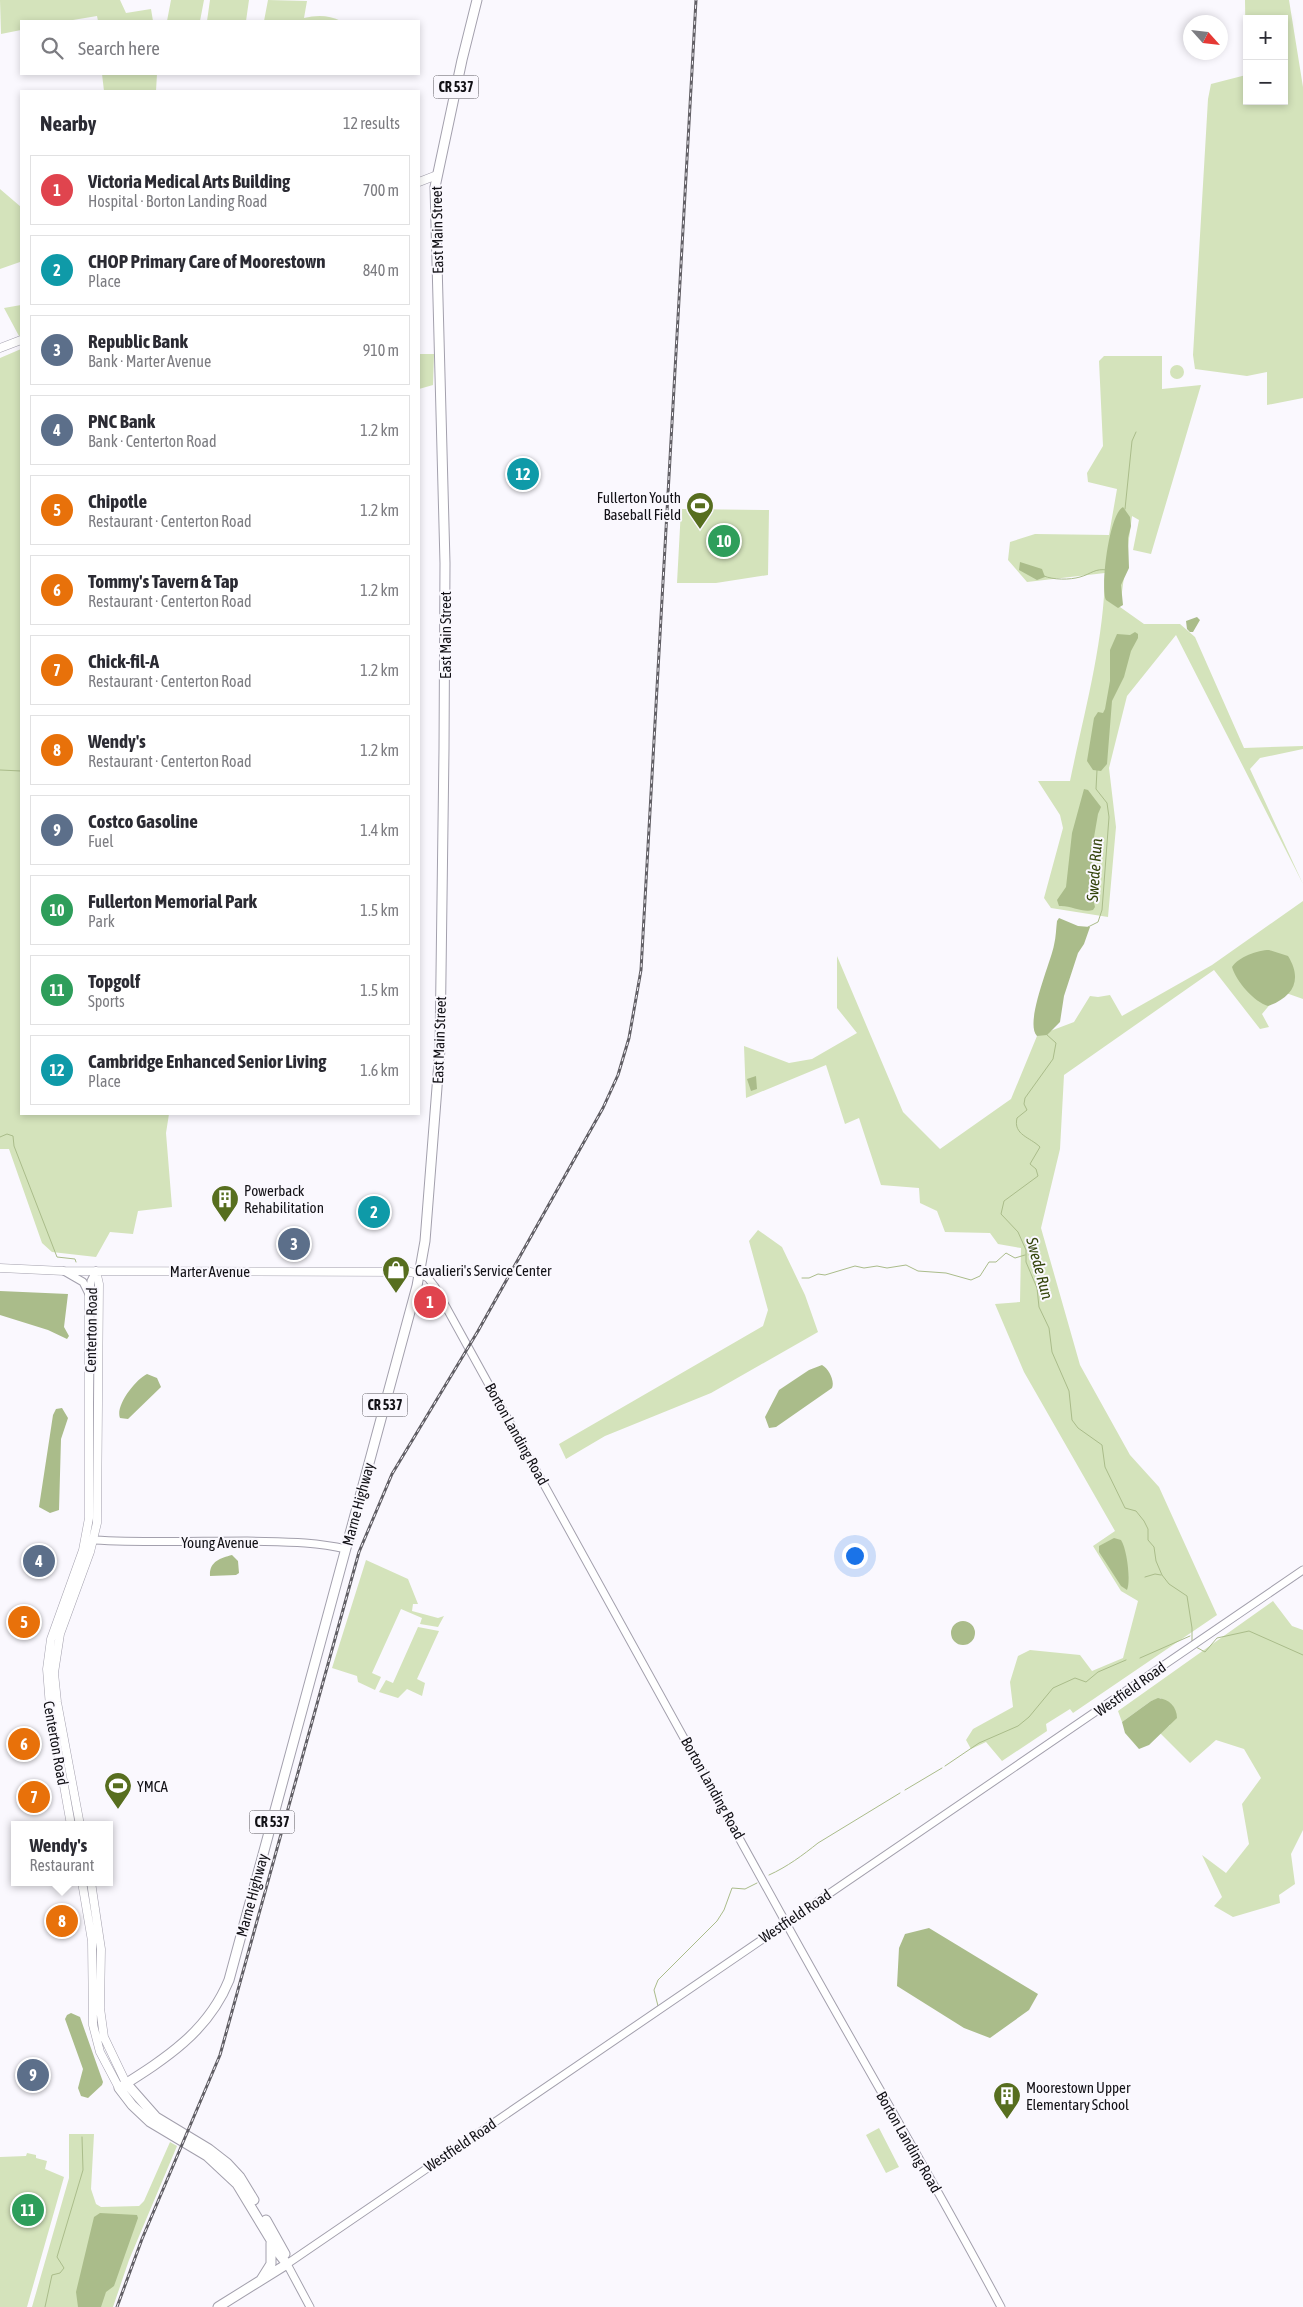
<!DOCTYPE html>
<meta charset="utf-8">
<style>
body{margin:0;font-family:"Asap Condensed",sans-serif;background:#f2f2f3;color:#2b2b33}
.controls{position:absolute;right:15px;top:15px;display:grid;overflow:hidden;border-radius:0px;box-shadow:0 2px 8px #0003}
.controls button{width:45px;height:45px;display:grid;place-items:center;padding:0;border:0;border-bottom:1px solid #e1e1e2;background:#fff;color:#2b2b33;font:25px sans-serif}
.compass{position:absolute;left:1183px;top:15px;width:45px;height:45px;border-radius:50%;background:#fff;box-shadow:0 2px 8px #0003;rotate:117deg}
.you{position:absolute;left:854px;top:1555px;width:18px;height:18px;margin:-12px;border:4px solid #fff;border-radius:50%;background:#1a73e8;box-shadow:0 0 0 8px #1a73e833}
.badge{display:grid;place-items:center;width:32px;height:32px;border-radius:50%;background:#576e1f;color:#fff;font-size:16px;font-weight:700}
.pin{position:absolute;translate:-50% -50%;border:2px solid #fff;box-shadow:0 1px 5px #0006}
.popup{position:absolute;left:11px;top:1821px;width:102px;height:65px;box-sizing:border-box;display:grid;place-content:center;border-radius:0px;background:#fff;filter:drop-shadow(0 1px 4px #0005);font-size:16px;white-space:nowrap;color:#7c7c81}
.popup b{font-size:19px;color:#2b2b33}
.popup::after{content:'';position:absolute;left:50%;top:100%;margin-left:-10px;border:10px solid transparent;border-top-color:#fff}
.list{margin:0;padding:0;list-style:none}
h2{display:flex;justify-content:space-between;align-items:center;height:65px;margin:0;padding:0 20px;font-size:21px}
h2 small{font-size:16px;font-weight:400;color:#7c7c81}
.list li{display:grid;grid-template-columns:32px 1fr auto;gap:15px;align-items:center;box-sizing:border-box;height:70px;margin:0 10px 10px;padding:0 10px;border:1px solid #e1e1e2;border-radius:0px}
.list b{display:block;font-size:19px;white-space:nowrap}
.list p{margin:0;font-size:16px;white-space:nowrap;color:#7c7c81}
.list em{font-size:16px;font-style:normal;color:#7c7c81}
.icon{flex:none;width:28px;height:28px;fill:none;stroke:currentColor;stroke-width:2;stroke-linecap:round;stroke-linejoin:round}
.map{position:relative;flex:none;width:1303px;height:2307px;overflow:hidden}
.search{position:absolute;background:#fff;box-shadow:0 2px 8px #0003;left:20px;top:20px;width:400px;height:55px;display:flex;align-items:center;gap:12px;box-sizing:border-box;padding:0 18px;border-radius:0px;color:#7c7c81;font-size:19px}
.panel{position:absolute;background:#fff;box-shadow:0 2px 8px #0003;left:20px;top:90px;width:400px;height:1025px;border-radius:0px}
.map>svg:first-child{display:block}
.green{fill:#d4e3bb;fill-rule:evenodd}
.water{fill:#aabc8a}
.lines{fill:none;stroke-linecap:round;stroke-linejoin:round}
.stream{stroke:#aabc8a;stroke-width:1}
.tertiary-casing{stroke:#a3a0ad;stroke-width:9}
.secondary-casing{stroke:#a3a0ad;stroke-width:9}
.primary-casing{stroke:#a3a0ad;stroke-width:11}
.tertiary{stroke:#fff;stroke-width:7}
.secondary{stroke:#fff;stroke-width:8}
.primary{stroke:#fff;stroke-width:9}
.rail-casing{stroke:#615f65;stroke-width:3}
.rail{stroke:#faf8fe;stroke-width:1;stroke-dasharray:4;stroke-linecap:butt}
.labels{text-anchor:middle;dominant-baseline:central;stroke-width:4;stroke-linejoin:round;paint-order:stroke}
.shield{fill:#faf8fe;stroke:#58565c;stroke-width:1}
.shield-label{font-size:14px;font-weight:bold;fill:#121116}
.street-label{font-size:15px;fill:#121116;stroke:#faf8fe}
.poi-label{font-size:15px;fill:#121116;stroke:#faf8fe;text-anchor:start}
.water-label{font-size:16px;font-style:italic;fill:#35450d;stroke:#faf8fe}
</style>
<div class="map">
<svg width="1303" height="2307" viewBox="0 0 1303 2307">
<rect width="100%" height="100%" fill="#faf8fe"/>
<path class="green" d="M0,0H120L126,13L151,9L153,21H98L97,16L67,21H21V30L1,34Z
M171,0H204L200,21H167Z
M210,0H249L246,21H207Z
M268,0L307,1L304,18C317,15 329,15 341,21H264Z
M1245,0H1289L1303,87V398L1267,405V372L1247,376L1195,369L1193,355L1208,99L1211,84L1246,75ZM1247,19H1284V101H1247Z
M102,74H157L156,91H104Z
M0,189L21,207L20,262L0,269Z
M21,305V335L19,336L4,308Z
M21,349V1114H169L166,1133L172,1207L138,1211L133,1234L110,1232L96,1257L52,1252L42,1243L9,1149H0V358Z
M419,354H434L433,385L419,389Z
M1104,356H1162V389L1201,385L1151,554L1133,550L1139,520L1132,516L1120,607L1144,624H1180L1195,637L1244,748L1303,746V749L1260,758L1250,769L1303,884L1176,635L1127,696L1109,768L1116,827L1108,917L1051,908L1044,898L1063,828L1060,815L1038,781H1070C1084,713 1104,643 1105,573L1027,582L1008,560L1010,542L1035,534L1109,535L1117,489L1088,482L1087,473L1103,446L1099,361Z
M1170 372a7 7 0 1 1 14 0a7 7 0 1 1-14 0Z
M681,509L769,510L768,575L716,583H677Z
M1303,901V999L1286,993L1272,1002L1262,1014L1269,1027L1260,1029L1214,970L1064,1075L1060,1149L1041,1228L1080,1365L1130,1455L1159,1487L1217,1615L1073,1713L1070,1709L1046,1724L1047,1731L1002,1761L986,1742L971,1749L966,1740L973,1729L1013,1707L1010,1682L1018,1656L1030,1650L1080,1655L1092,1671L1123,1658L1138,1601L1121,1591L1093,1546L1115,1531L1024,1372L995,1304L1020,1302L1021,1248L998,1244L990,1233L945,1232L937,1211L920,1203L919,1188L881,1185L859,1118L845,1124L826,1065L746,1098L744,1046L789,1063L812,1059L857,1033L837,1008V956L903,1112L940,1149L1011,1099L1037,1036L1074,1022L1090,996L1098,997L1110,995L1122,1016L1212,965Z
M758,1230L782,1247L805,1295L818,1332L711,1393L605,1436L566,1459L559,1444L763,1326L768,1310L749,1241Z
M366,1560L408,1579L418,1604H413L412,1611L438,1618L444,1616L438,1627L420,1624L422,1618L401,1609L372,1673L381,1677L375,1690L358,1682L357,1676L332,1668Z
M1273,1601L1292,1626L1303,1630V1830L1291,1854L1295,1884L1279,1895L1280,1903L1233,1917L1214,1906L1222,1897L1202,1855L1226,1873L1249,1844L1242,1804L1261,1778L1244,1749L1216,1740L1190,1763L1160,1733L1170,1725L1161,1698L1151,1701L1122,1722L1118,1711Z
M418,1627L439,1631L417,1679L425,1683L422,1696L407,1689L398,1698L379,1692L386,1680L393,1683Z
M879,2128L899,2167L886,2173L866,2135Z
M69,2134H94L91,2189L96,2204L101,2207L139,2206L144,2201L170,2142L177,2146L129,2260L113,2307H32L69,2178Z
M27,2153L36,2155V2158L47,2161L45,2169L64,2177L27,2307H0V2157L26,2156Z"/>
<path class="water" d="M1123,507L1130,517L1131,526L1128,538L1129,568L1121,585L1123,605L1118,608L1106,600C1100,588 1109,514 1123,507Z
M1020,562L1042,569L1045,577L1037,580L1019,570Z
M1197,617L1200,620L1193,632H1190L1187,629L1186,621Z
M1135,632L1138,634V638L1131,651L1124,677L1112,701L1107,764L1101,771L1093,770L1087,761L1094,718L1098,712L1103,713L1105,709L1110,681V650L1117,634L1130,635Z
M1084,789L1088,790L1101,807L1098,814L1093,843L1091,890L1095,907L1093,910C1082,913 1071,905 1059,906L1057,900L1066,887L1072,833Z
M1059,918L1078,926L1090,927L1084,944L1078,953L1064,996L1060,1022L1047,1035L1037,1036C1024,1023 1051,962 1054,945C1056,937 1056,929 1057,921Z
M1269,950L1288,956C1303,980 1293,997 1268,1006C1254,1002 1236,981 1232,967C1238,957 1258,950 1269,950Z
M756,1076L757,1089L751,1091L747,1079Z
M0,1291L68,1294L64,1327L69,1336L67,1339L48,1330L0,1315Z
M822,1365C829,1369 835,1381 832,1388L776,1427L769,1428L765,1417L779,1390L809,1370Z
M147,1374L157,1378L161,1387L128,1419L120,1418C115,1406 135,1380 147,1374Z
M62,1408L68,1418L61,1439L59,1510L50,1513L39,1507L53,1415L56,1409Z
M1114,1538L1121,1540C1127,1549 1131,1581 1127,1590L1121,1586L1099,1552V1546Z
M232,1555L238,1561L239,1573L236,1575L210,1576C209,1562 220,1558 232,1555Z
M951 1633a12 12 0 1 1 24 0a12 12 0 1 1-24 0Z
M1158,1698C1169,1699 1177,1707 1177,1718L1149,1745L1139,1749L1125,1733L1122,1722L1151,1701Z
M929,1928L1038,1994L1029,2010L990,2038L964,2028L897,1986L899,1948L905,1934Z
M71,2013L80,2017L103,2082L102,2085L88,2098L81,2096L78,2088L83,2069L65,2019L67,2015Z
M100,2213L137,2215L138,2218L114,2286L106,2292L101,2307H78L76,2292L94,2217Z"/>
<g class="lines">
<path class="stream" d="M1125,509L1132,441L1136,432
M1044,576C1053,580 1070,580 1080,577C1091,574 1095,568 1107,570
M0,770L21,771
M1088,927L1098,922L1102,910L1109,817L1107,803L1096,789L1097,770
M1046,1034L1056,1043L1053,1059L1025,1098L1024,1104L1027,1110L1017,1118C1013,1135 1030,1137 1040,1147L1030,1164L1036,1169L1038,1176L1004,1201L1001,1214L1018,1232L1026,1250V1262L1037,1288L1039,1307L1049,1328L1052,1352L1069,1391L1072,1420L1078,1428L1102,1445L1105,1467L1125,1508L1136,1511L1144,1521L1148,1529V1540L1154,1547L1156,1561L1162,1575L1169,1584L1187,1596L1192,1628V1641
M0,1137L7,1134L13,1136L14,1146L57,1257L75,1259L76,1262
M802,1278H809L818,1274L825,1275L855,1266L864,1268L877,1266L887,1268L906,1265L918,1271L946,1273L971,1280L980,1276L989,1262H996L1006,1253L1015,1258L1025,1255
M1145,1577L1155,1574L1161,1575
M1196,1647L1205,1652L1217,1638L1249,1631L1303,1655
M1140,1658L1190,1636
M945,1766L979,1743L1018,1726L1029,1717L1053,1688L1075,1678L1086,1682L1098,1672L1126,1660
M905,1790L942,1768
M769,1875C787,1867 803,1855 818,1843L900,1793
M658,2006L654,1990L658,1980L717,1921L724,1910L732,1888L745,1889L757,1883
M45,2307L52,2275L60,2273L64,2268L57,2257L83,2170L82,2137"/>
<defs>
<path id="tertiary" d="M64,1271L83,1282L89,1294
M420,1274L428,1278L435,1287C553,1499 669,1712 786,1923C857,2052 932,2177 1001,2307
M90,1292L91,1281L96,1271
M94,1540C145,1543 196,1541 247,1541C281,1542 312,1541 346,1549
M310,2307L287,2264L1303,1570"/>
<path id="secondary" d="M419,182L437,175
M0,348L21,340
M0,1268L64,1271L410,1272L420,1274
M71,1825L50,1707L47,1669L51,1639L83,1550L89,1518V1294
M80,1825L57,1702L54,1673L60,1634L90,1552L97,1523L99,1284L96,1271
M82,1882L92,1941L93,2025L100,2052L119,2088
M91,1882L101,1949L100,2008L104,2037L126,2083"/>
<path id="primary" d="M126,2083L156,2117L209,2149L227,2163L240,2177L254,2200
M266,2220L285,2254
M287,2264L280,2255L237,2184L207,2156L150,2122L132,2105L119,2088C165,2059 208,2032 229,1980L417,1286L425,1241L440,1049L444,749L445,563L435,187L462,60L477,0
M261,2280L271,2264V2243
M218,2307L287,2264"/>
</defs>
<use href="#tertiary" class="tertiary-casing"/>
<use href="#secondary" class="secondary-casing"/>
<use href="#primary" class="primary-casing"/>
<use href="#tertiary" class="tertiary"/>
<use href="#secondary" class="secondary"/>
<use href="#primary" class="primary"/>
<defs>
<path id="rail" d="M117,2307L142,2239L220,2055L359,1552L392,1474L478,1331L603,1108L618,1075L629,1038L641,970L696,0"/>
</defs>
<use href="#rail" class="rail-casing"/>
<use href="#rail" class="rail"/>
</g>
<defs>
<symbol id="stadium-pin" viewBox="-11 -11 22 30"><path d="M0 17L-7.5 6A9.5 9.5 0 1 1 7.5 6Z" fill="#576e1f" stroke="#faf8fe"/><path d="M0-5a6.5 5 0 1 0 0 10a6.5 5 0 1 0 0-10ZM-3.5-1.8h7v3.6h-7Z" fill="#fff"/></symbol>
<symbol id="building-pin" viewBox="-11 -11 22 30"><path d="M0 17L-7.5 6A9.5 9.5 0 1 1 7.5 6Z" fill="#576e1f" stroke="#faf8fe"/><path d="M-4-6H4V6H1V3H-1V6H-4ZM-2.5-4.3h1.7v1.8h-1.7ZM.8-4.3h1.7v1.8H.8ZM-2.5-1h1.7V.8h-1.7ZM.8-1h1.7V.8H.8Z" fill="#fff"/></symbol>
<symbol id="shop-pin" viewBox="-11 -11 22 30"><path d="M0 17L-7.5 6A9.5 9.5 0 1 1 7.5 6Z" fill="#576e1f" stroke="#faf8fe"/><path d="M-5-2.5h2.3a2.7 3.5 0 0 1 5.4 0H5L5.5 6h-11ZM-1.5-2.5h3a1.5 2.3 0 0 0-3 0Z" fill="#fff"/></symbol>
</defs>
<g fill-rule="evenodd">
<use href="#stadium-pin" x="684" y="490" width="32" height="43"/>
<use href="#building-pin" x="209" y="1183" width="32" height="43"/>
<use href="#shop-pin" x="380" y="1254" width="32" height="43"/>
<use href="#stadium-pin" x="102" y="1770" width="32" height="43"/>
<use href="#building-pin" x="991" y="2080" width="32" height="43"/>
</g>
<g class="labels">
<g class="shield">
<rect x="433.5" y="75.5" width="45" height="23" rx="4"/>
<rect x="362.5" y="1393.5" width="45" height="23" rx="4"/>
<rect x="249.5" y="1810.5" width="45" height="23" rx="4"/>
</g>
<g class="shield-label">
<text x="456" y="87">CR 537</text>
<text x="385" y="1405">CR 537</text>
<text x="272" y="1822">CR 537</text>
</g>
<g class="street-label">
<text transform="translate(437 230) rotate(-91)">East Main Street</text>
<text transform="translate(445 635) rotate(-90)">East Main Street</text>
<text transform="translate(439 1040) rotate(-88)">East Main Street</text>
<text x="210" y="1271">Marter Avenue</text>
<text transform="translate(91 1330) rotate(-89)">Centerton Road</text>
<text transform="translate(517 1434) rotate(61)">Borton Landing Road</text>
<text transform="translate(358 1504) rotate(-75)">Marne Highway</text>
<text x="220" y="1542">Young Avenue</text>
<text transform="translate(1130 1689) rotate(-35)">Westfield Road</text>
<text transform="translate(56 1743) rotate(80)">Centerton Road</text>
<text transform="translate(713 1788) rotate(61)">Borton Landing Road</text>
<text transform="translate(252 1895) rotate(-75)">Marne Highway</text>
<text transform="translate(795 1916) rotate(-34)">Westfield Road</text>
<text transform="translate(909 2142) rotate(60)">Borton Landing Road</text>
<text transform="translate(460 2145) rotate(-34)">Westfield Road</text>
</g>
<g class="poi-label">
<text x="681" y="497" text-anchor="end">Fullerton Youth<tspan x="681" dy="17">Baseball Field</tspan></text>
<text x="244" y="1190">Powerback<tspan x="244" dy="17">Rehabilitation</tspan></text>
<text x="415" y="1270">Cavalieri's Service Center</text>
<text x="137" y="1786">YMCA</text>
<text x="1026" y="2087">Moorestown Upper<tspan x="1026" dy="17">Elementary School</tspan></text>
</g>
<g class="water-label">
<text transform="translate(1094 870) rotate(-86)">Swede Run</text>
<text transform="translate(1040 1268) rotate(75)">Swede Run</text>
</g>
</g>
</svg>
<div class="controls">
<button>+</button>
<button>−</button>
</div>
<svg class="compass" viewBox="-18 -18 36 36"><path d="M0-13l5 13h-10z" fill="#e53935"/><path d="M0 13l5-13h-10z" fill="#7c7c81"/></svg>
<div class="you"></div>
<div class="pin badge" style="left:430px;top:1302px;background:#e0444e">1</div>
<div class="pin badge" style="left:374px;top:1212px;background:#0f9aa8">2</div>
<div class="pin badge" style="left:294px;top:1244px;background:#5c6f8a">3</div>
<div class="pin badge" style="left:39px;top:1561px;background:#5c6f8a">4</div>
<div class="pin badge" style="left:24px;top:1622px;background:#e8710a">5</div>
<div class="pin badge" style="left:24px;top:1744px;background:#e8710a">6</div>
<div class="pin badge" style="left:34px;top:1797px;background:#e8710a">7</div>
<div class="pin badge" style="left:62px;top:1921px;background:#e8710a">8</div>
<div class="popup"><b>Wendy's</b>Restaurant</div>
<div class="pin badge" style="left:33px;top:2075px;background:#5c6f8a">9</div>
<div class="pin badge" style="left:724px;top:541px;background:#2e9e5b">10</div>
<div class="pin badge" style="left:28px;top:2210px;background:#2e9e5b">11</div>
<div class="pin badge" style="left:523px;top:474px;background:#0f9aa8">12</div>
<div class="search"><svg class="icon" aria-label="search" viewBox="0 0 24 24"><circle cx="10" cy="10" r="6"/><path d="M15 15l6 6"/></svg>Search here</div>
<section class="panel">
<h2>Nearby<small>12 results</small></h2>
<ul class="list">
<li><span class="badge" style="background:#e0444e">1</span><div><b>Victoria Medical Arts Building</b><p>Hospital · Borton Landing Road</p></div><em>700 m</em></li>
<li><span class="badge" style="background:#0f9aa8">2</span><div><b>CHOP Primary Care of Moorestown</b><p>Place</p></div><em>840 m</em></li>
<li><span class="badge" style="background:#5c6f8a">3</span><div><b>Republic Bank</b><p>Bank · Marter Avenue</p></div><em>910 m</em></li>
<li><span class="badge" style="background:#5c6f8a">4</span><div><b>PNC Bank</b><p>Bank · Centerton Road</p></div><em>1.2 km</em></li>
<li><span class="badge" style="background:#e8710a">5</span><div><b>Chipotle</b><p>Restaurant · Centerton Road</p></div><em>1.2 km</em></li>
<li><span class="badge" style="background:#e8710a">6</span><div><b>Tommy's Tavern &amp; Tap</b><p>Restaurant · Centerton Road</p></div><em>1.2 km</em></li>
<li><span class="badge" style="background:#e8710a">7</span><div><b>Chick-fil-A</b><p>Restaurant · Centerton Road</p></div><em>1.2 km</em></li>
<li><span class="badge" style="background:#e8710a">8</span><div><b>Wendy's</b><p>Restaurant · Centerton Road</p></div><em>1.2 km</em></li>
<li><span class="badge" style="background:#5c6f8a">9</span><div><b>Costco Gasoline</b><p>Fuel</p></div><em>1.4 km</em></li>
<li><span class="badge" style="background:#2e9e5b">10</span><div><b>Fullerton Memorial Park</b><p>Park</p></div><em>1.5 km</em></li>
<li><span class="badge" style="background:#2e9e5b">11</span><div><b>Topgolf</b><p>Sports</p></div><em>1.5 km</em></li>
<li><span class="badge" style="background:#0f9aa8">12</span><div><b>Cambridge Enhanced Senior Living</b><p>Place</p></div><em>1.6 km</em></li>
</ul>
</section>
</div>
